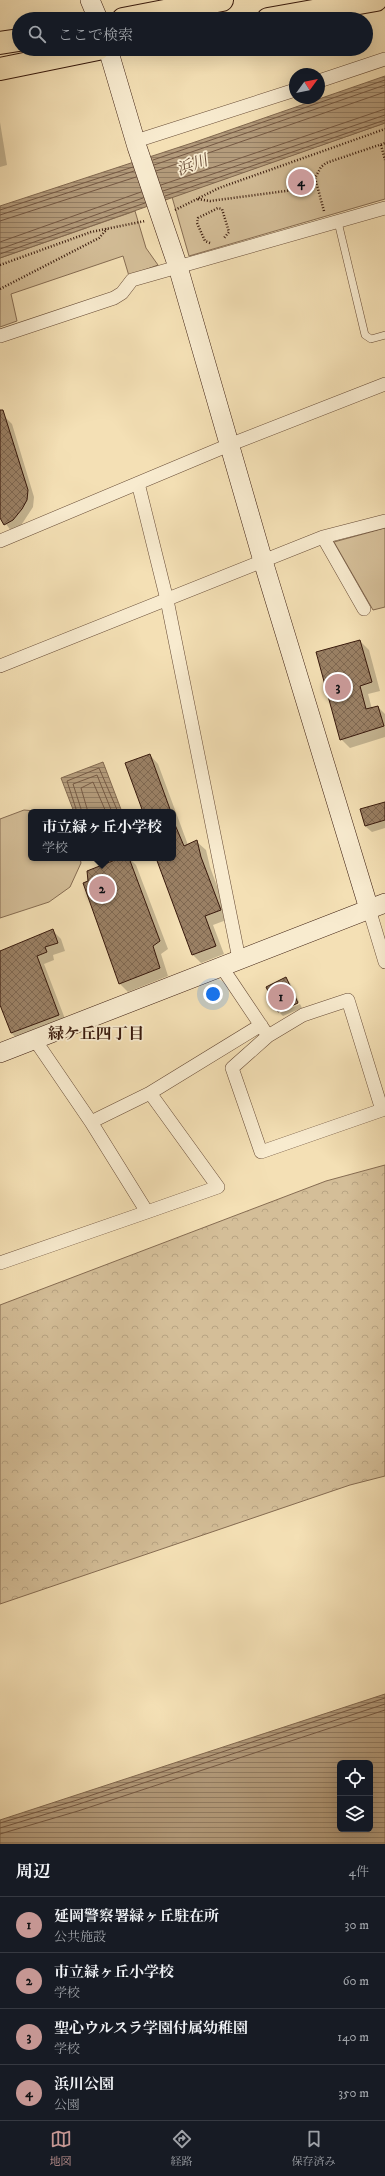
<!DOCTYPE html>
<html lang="ja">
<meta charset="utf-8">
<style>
body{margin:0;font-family:"IM FELL DW Pica","Noto Serif JP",serif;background:#20242c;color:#f1f3f6}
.controls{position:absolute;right:12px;bottom:12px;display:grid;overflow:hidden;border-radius:6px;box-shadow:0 4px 16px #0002}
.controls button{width:36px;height:36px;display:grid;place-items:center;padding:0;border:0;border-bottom:1px solid #363941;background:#171b24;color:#f1f3f6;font:20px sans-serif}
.compass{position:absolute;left:289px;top:68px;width:36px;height:36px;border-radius:50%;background:#171b24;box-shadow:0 4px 16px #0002;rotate:57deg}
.you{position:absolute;left:213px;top:994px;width:14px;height:14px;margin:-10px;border:3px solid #fff;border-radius:50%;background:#1a73e8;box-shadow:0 0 0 6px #1a73e833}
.badge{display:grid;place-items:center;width:26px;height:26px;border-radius:50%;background:#c59692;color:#111;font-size:13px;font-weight:700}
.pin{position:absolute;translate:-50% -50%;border:2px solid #fff;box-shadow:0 1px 4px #0006}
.popup{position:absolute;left:28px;top:809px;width:148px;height:52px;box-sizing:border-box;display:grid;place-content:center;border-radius:6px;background:#171b24;filter:drop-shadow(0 1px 3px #0005);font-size:13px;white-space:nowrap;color:#9ea1a6}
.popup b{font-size:15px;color:#f1f3f6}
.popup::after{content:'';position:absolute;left:50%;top:100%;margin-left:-8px;border:8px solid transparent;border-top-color:#171b24}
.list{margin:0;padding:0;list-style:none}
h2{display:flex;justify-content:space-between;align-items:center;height:52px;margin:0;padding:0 16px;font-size:17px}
h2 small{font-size:13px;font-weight:400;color:#9ea1a6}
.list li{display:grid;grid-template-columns:26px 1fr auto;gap:12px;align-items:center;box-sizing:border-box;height:56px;padding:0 16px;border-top:1px solid #363941}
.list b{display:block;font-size:15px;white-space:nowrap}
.list p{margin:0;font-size:13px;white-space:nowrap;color:#9ea1a6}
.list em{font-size:13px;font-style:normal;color:#9ea1a6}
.icon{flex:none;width:22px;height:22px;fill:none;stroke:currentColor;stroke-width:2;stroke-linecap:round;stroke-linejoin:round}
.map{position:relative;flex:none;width:385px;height:1844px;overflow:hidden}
.search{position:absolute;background:#171b24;box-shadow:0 4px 16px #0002;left:12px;right:12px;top:12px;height:44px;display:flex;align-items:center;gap:10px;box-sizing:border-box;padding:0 14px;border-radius:22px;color:#9ea1a6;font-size:15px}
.sheet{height:276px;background:#171b24}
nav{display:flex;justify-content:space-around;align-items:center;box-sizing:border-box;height:56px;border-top:1px solid #363941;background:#171b24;font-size:11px;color:#9ea1a6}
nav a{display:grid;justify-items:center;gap:2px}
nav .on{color:#c59692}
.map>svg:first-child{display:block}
.green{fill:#d4be98;stroke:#866c52}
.forest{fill:url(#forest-crowns);stroke:#866c52}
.water{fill:url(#water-rules);stroke:#82684f;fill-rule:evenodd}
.shadow{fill:#0003}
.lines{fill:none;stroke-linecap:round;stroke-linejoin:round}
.shore{stroke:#765a44;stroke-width:1}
.building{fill:url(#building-cross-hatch);stroke:#38190c}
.lane-casing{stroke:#674b36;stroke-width:8}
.street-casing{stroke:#674b36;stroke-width:14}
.secondary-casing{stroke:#38190c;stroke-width:20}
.highway-casing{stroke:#38190c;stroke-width:24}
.path{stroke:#38190c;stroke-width:2.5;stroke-dasharray:1 2;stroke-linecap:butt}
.lane{stroke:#f8ebcf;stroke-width:7}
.street{stroke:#f8ebcf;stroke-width:13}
.secondary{stroke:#f8ebcf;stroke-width:19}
.highway{stroke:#f4e0b5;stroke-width:22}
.labels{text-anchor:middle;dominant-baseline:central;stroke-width:3.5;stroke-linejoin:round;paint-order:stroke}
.water-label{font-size:16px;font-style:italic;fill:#6a4d39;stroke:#f8ebcf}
.neighbourhood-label{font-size:16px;font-weight:bold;fill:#38190c;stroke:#f8ebcf}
</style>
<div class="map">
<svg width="385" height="1844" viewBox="0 0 385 1844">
<defs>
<pattern id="forest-crowns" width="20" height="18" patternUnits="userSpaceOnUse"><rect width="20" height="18" fill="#d4be98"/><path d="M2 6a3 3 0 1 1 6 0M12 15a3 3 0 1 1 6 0" fill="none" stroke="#b7a382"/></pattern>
<pattern id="water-rules" width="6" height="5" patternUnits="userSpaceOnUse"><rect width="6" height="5" fill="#b49c7c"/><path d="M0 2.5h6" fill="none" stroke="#937e64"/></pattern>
<pattern id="building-cross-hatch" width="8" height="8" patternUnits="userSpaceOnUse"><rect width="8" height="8" fill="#9a8064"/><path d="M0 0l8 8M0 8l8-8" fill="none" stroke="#7f6851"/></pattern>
</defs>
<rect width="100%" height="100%" fill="#f4e0b5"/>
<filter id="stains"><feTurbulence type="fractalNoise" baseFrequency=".005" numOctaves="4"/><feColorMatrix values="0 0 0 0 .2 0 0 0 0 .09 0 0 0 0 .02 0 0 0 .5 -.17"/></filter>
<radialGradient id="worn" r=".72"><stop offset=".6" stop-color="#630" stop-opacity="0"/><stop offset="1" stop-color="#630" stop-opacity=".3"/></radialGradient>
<path class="green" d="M385,123V199L189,256L172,197Z
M135,211L146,248L158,265L129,276L123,256L11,294L17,321L0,327V258Z
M385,528V607L373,610L334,542Z
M24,810L48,812H31V858H80L81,863L70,887L49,902L0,918V819Z"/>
<path class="forest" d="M385,1165V1476L350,1485L0,1604V1305L326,1181Z"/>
<path class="water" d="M385,76V123L0,258V206L198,141Z
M103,762L122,812H74L61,778Z
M385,1694V1844H0V1820ZM340,1763H370V1829H340Z"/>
<path class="shadow" d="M0,122L7,165L0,167Z
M5,417L12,424L34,497L33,507L20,527L12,532L0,516V419Z
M360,641L369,650L380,691L368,694L372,709L378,707L385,714V737L350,748L341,739Z
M150,755L158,764L188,845L197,842L206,850L210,867L229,919L213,925L224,954L201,963L193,955L157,858H173V812H144Z
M385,803V828L372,832L365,826Z
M123,858H129L136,865L168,949L161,954L168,976L128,992L120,984L84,884Z
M53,931L61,939L65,951L53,955L54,960L44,964L67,1024L20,1041L11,1033L0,1002V951Z
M286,979L290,983L299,1002L279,1010V1012Z
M300,1004L302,1008L283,1016L280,1013Z"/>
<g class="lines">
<path class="shore" d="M153,160L385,80
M154,165L385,85
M156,171L385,92
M161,185L385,109
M163,191L385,115
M165,196L385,120
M0,210L133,167
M0,215L134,171
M0,221L136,177
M0,242L141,192
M0,249L143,198
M0,254L145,203
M77,812L67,781L99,768L118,812
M82,812L73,784L97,775L112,812
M88,812L81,788L93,782L106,812
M0,1823L74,1801L385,1698
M0,1828L76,1805L385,1704
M0,1834L78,1811L385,1710"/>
</g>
<path class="building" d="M0,410H3L28,490L27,500L22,509L13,520L4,525L0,518Z
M360,640L372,682L360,686L366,709L378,706L384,726L340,740L316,652Z
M150,754L171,812H143L125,763Z
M385,802V820L365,826L360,809Z
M173,820L184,846L197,840L201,857L221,910L205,916L216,946L192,955L156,858H173Z
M120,858H129L160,941L153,946L160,968L119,984L83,883L88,881L87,871Z
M53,929L58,943L45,947L47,952L37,956L59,1015L11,1033L0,1005V951Z
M286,977L298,1003L278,1012L266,987Z"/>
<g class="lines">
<defs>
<path id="lane" d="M338,222L365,335L371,339L385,335"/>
<path id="street" d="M319,81L385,59
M136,141L295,90
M0,336L114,298L122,293L132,280L385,208
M138,483L167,600L239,959
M323,537L364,609
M0,541L229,445L385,384
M0,666L323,537L385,521
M369,909L385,962
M221,966L268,1036L303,1015L348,1000L382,1110L261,1152L232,1068L268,1036
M91,1122L150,1093L261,1025
M147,1212L218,1187L150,1093
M0,1263L147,1212L91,1122L35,1040"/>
<path id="secondary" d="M90,0L98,19
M108,49L137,147L178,267L263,561L369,909
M0,1053L385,903"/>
<path id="highway" d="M123,19L222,0
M268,19L376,0
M0,43L19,40
M0,69L98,49"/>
</defs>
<use href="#lane" class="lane-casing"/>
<use href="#street" class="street-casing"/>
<use href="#secondary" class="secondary-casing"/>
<use href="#highway" class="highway-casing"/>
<path class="path" d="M381,145L385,160
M198,199L210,201L316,187
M175,210L219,188L385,129
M324,211L315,178L321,167L326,163L385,143
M210,243L205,241L197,223L198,218L218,208L222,209L229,232L224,238
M0,265L91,232L145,221
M0,289L99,238L107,229"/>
<use href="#lane" class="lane"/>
<use href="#street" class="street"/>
<use href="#secondary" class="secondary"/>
<use href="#highway" class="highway"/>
</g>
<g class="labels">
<g class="water-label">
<text transform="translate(192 165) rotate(-20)">浜川</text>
</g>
<g class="neighbourhood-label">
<text x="96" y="1034">緑ケ丘四丁目</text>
</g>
</g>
<rect width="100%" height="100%" filter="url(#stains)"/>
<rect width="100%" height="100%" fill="url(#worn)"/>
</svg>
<div class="controls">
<button><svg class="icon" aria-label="locate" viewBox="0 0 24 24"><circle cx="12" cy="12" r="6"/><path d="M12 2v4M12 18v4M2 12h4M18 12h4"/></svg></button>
<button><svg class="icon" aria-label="layers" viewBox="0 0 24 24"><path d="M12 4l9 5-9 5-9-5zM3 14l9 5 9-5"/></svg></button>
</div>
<svg class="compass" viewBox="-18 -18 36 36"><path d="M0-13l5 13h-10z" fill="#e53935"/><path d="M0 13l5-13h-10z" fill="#9ea1a6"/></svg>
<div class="you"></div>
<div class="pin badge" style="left:281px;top:997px">1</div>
<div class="pin badge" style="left:102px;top:889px">2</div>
<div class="popup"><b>市立緑ヶ丘小学校</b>学校</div>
<div class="pin badge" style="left:338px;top:687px">3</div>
<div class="pin badge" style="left:301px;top:182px">4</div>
<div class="search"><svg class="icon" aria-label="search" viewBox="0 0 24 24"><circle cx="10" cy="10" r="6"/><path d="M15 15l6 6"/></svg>ここで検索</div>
</div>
<section class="sheet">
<h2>周辺<small>4件</small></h2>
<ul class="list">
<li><span class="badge">1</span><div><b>延岡警察署緑ヶ丘駐在所</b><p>公共施設</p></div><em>30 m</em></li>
<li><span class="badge">2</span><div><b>市立緑ヶ丘小学校</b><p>学校</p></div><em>60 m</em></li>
<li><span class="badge">3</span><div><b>聖心ウルスラ学園付属幼稚園</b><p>学校</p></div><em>140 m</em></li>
<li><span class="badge">4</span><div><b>浜川公園</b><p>公園</p></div><em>350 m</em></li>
</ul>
</section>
<nav>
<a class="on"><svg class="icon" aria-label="map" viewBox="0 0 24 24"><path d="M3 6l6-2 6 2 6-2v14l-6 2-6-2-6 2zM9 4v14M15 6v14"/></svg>地図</a>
<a><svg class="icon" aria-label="directions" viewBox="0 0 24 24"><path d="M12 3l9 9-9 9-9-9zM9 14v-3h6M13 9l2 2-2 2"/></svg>経路</a>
<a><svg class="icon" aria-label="saved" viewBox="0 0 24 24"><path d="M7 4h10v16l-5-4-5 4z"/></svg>保存済み</a>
</nav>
